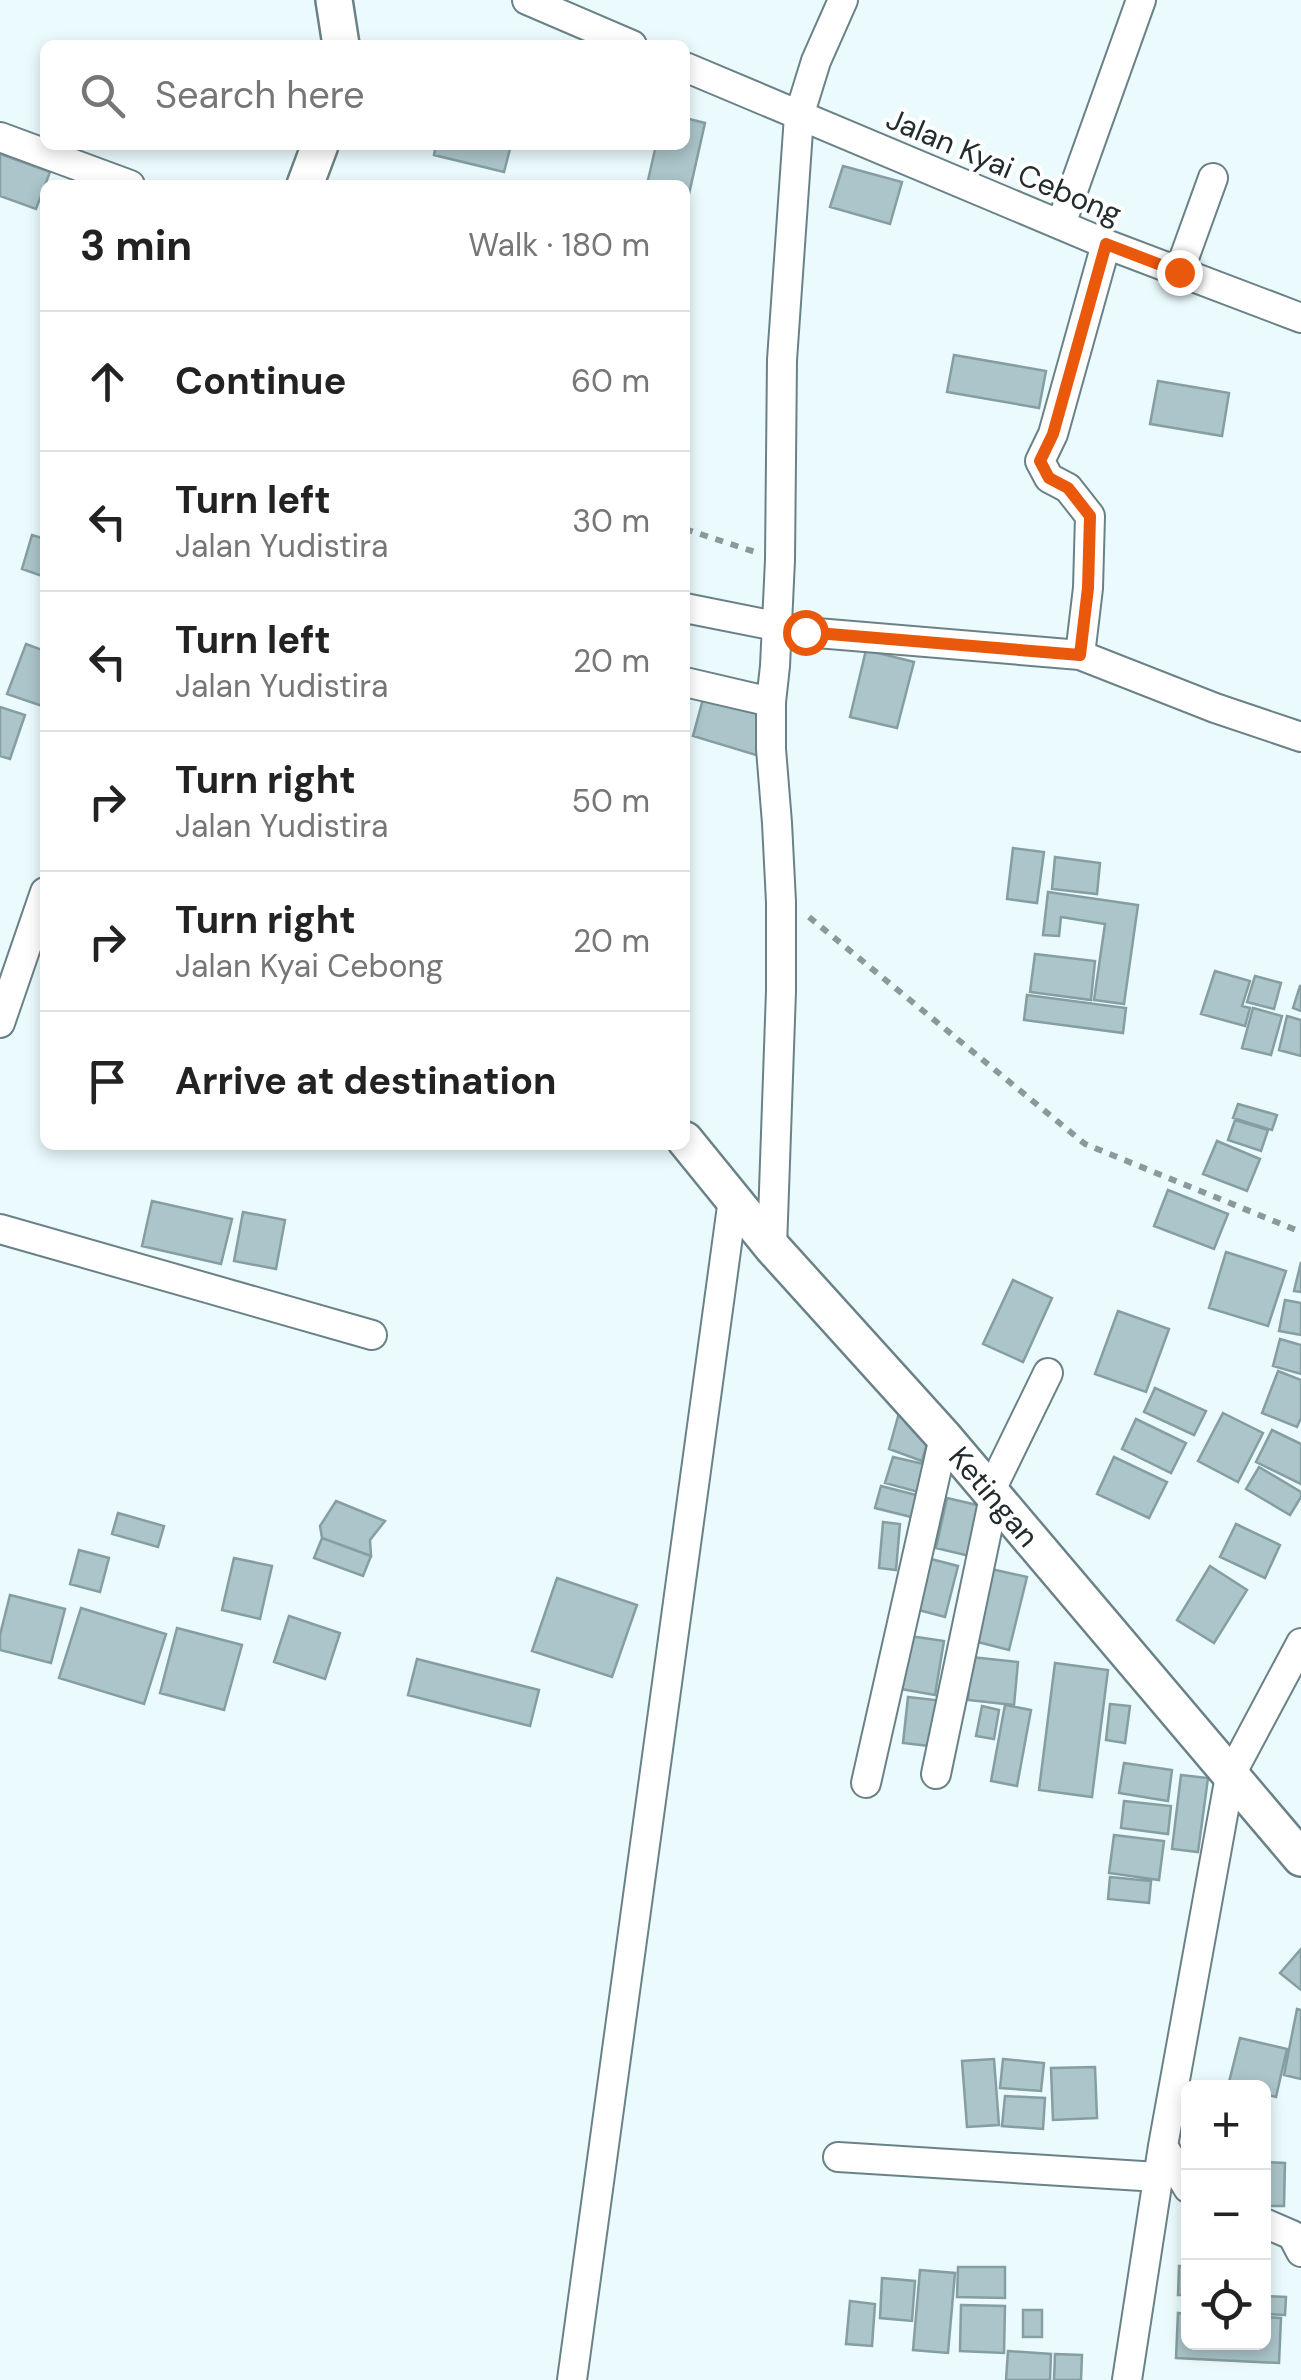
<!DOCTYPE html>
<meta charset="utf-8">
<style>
body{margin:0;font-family:"DM Sans",sans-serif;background:#f6f6f6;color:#222}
.controls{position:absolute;right:30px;bottom:30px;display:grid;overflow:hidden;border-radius:15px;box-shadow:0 5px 15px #0003}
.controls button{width:90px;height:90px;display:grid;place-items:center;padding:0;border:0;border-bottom:2px solid #e0e0e0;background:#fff;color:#222;font:50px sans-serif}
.stop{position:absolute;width:30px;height:30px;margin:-22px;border:8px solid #ea580c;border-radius:50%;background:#fff}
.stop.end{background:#ea580c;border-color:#fff;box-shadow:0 2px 10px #0008}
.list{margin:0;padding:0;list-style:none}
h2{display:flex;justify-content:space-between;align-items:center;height:130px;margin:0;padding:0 40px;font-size:42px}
h2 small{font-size:32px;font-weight:400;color:#767676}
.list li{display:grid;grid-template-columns:65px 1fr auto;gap:30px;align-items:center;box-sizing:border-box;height:140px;padding:0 40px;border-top:2px solid #e0e0e0}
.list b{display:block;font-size:38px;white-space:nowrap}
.list p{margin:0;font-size:32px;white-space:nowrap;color:#767676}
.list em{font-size:32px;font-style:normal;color:#767676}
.icon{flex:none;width:55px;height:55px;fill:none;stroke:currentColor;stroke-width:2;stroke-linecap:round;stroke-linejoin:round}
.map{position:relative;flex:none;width:1301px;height:2380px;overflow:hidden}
.search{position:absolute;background:#fff;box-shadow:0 5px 15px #0003;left:40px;top:40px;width:650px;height:110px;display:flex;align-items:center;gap:25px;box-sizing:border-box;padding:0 35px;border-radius:15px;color:#767676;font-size:38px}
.panel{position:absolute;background:#fff;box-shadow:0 5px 15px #0003;left:40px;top:180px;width:650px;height:970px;border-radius:15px}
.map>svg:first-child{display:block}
.building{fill:#abc5ca;stroke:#859ea2;stroke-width:2.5}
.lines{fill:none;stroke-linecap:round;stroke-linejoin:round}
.minor-casing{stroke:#6a8287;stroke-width:32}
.tertiary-casing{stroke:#6a8287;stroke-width:40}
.path{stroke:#8c999b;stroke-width:6;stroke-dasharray:8 8;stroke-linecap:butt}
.minor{stroke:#fff;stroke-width:28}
.tertiary{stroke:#fff;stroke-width:35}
.route{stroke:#ea580c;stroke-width:12}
.labels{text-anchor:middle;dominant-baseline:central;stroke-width:8;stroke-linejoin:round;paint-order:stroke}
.street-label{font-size:30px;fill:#222c2d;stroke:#fff}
</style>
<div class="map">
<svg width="1301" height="2380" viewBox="0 0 1301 2380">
<rect width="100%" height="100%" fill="#eafafd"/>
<path class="building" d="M685,118L705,123L689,194L685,193V185H647L656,145H685Z
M436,145H511L504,172L434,155Z
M0,154L50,172L36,209L0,196Z
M843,166L902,182L890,224L830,207Z
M954,355L1046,371L1039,408L947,392Z
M1158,381L1229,393L1222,436L1150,424Z
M32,535L45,539V577L22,569Z
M26,644L45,651V707L7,694Z
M866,650L914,662L897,728L850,717Z
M703,699L766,716L756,755L693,736Z
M0,707L25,715L10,759L0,756Z
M1013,848L1044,852L1037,903L1007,899Z
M1055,857L1100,863L1097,894L1052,889Z
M1048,892L1138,905L1124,1004L1094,1000L1105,924L1061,917L1059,936L1043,935Z
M1035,954L1095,961L1091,1000L1030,992Z
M1215,971L1250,981L1242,1006L1250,1008L1245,1026L1201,1014Z
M1255,976L1281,983L1274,1009L1247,1002Z
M1300,986H1301V1011L1293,1008Z
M1027,995L1126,1008L1123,1033L1024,1020Z
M1253,1008L1282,1016L1271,1055L1242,1048Z
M1287,1016L1301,1020V1056L1279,1050Z
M1238,1104L1277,1115L1272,1130L1233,1118Z
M1235,1120L1268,1130L1261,1151L1228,1140Z
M1217,1141L1260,1159L1247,1191L1203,1174Z
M1168,1190L1228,1214L1214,1249L1154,1226Z
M152,1201L232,1219L221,1264L142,1246Z
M243,1212L285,1220L276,1269L234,1261Z
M1226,1252L1286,1271L1268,1326L1209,1308Z
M1301,1262V1292L1294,1291Z
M1013,1280L1052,1298L1023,1362L983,1344Z
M1285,1300L1301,1303V1335L1279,1331Z
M1118,1311L1169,1329L1146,1392L1095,1374Z
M1280,1339L1301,1345V1374L1273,1366Z
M1278,1371L1301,1380V1418L1297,1427L1262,1413Z
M1155,1388L1206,1411L1194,1435L1144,1412Z
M899,1413L931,1428L922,1461L889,1449Z
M1223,1413L1263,1433L1238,1482L1198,1461Z
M1136,1419L1186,1443L1171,1473L1122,1449Z
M1272,1430L1301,1444V1484L1256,1462Z
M893,1457L932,1466L922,1493L885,1483Z
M1114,1457L1167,1482L1149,1518L1097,1494Z
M1259,1467L1301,1492V1497L1290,1515L1246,1489Z
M881,1486L924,1497L919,1519L875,1508Z
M947,1498L990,1508L978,1558L936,1548Z
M336,1501L385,1521L370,1540L371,1556L322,1538L320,1526Z
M118,1513L164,1526L158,1547L112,1534Z
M883,1522L900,1524L896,1570L879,1568Z
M1236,1524L1280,1545L1265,1578L1220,1557Z
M322,1538L371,1556L363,1576L314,1558Z
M79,1550L109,1558L100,1592L70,1584Z
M234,1558L272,1566L260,1619L222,1610Z
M927,1558L958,1566L945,1617L915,1609Z
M1210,1566L1247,1590L1214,1643L1177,1620Z
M991,1569L1027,1577L1009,1650L974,1641Z
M557,1578L637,1605L612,1677L532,1651Z
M10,1595L65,1609L51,1663L0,1650V1635Z
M81,1608L166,1634L144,1704L59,1678Z
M289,1616L340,1633L325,1679L274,1662Z
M177,1628L242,1645L224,1710L160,1693Z
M910,1636L944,1641L935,1695L901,1689Z
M971,1657L1018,1662L1014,1705L968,1700Z
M417,1659L539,1690L530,1726L408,1695Z
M1055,1663L1108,1670L1092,1797L1039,1790Z
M908,1697L944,1701L938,1747L903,1743Z
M1110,1704L1130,1706L1125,1743L1106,1740Z
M1005,1705L1031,1710L1017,1786L991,1781Z
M982,1706L999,1710L994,1739L976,1736Z
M1124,1763L1172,1770L1168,1801L1119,1793Z
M1181,1775L1208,1778L1198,1852L1172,1849Z
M1124,1801L1171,1806L1168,1834L1121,1828Z
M1114,1835L1164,1841L1159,1880L1109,1873Z
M1110,1877L1151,1881L1149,1903L1108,1899Z
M1301,1949V1990L1280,1973Z
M1297,2009L1301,2010V2079L1284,2075Z
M1240,2038L1287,2049L1276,2097L1264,2094V2088L1228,2086Z
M994,2059L999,2125L967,2127L962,2061Z
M1003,2059L1044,2063L1041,2091L1000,2088Z
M1095,2067L1097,2118L1053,2120L1051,2068Z
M1005,2096L1045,2098L1043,2129L1002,2126Z
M1264,2162L1285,2163L1284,2206H1264Z
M1179,2266L1188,2267V2295H1178Z
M958,2267H1005V2298L957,2297Z
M920,2270L955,2273L948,2353L913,2350Z
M882,2278L915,2281L912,2321L880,2318Z
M1264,2296L1286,2297L1285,2315L1264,2314Z
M850,2301L875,2304L872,2346L846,2344Z
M961,2305L1005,2306L1004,2353L960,2351Z
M1023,2310H1042V2337H1023Z
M1178,2313L1188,2314V2342H1264V2317L1281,2318L1279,2363L1176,2358Z
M1008,2351L1051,2354L1050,2380H1006Z
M1055,2354L1082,2355L1081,2380H1054Z"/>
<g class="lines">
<defs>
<path id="minor" d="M527,0L632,45
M685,67L1106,244L1301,318
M0,137L130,185
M1061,224L1141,0
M1179,272L1213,178
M685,608L805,632L1080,655L1215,708L1301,737
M1080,655L1088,588L1090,516L1068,488L1049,478L1040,461L1053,434L1106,244
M685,682L771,702
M0,1023L45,892
M0,1229L372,1335
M772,1247L781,991V902L777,823L771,749V702L775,666L780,560L782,360L799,116L816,61L843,0
M990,1492L1048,1373
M936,1774L994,1497
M866,1783L944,1437
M1163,2146L1188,2188
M838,2157L1158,2177
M1264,2223L1292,2235L1301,2252
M572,2380L733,1199
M1127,2380L1163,2146L1230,1776L1301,1643"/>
<g id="tertiary">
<path d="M334,0L341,45"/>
<path d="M305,185L320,145"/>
<path id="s1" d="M685,1140L772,1247L944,1437L1301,1858"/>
</g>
</defs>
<use href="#minor" class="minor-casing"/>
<use href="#tertiary" class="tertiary-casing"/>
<path class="path" d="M685,529L755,552
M809,917L1085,1144L1301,1232"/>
<use href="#minor" class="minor"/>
<use href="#tertiary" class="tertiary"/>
</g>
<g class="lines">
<path class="route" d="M805,632L1080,655L1088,588L1090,516L1068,488L1049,478L1040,461L1053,434L1106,244L1179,272"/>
</g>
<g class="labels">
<g class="street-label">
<text transform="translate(1004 166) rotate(23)">Jalan Kyai Cebong</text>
<text stroke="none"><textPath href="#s1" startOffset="472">Ketingan</textPath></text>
</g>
</g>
</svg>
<div class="controls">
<button>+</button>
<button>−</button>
<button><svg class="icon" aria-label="locate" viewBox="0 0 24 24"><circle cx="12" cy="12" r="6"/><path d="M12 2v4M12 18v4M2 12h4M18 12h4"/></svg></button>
</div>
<div class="stop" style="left:805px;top:632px"></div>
<div class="stop end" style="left:1179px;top:272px"></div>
<div class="search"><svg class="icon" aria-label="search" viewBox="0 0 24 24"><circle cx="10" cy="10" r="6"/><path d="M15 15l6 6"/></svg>Search here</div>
<section class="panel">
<h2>3 min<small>Walk · 180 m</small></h2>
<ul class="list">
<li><svg class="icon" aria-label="ahead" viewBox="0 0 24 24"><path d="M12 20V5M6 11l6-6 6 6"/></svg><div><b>Continue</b></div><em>60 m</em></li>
<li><svg class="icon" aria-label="left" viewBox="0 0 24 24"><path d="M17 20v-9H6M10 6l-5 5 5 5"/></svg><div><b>Turn left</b><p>Jalan Yudistira</p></div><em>30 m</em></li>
<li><svg class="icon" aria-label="left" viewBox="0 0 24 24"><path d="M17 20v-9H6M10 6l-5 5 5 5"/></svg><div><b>Turn left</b><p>Jalan Yudistira</p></div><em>20 m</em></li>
<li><svg class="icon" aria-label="right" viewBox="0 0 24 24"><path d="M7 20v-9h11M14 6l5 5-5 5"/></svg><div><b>Turn right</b><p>Jalan Yudistira</p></div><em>50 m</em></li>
<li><svg class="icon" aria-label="right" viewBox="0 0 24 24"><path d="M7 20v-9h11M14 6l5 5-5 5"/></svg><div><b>Turn right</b><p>Jalan Kyai Cebong</p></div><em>20 m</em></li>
<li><svg class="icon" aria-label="arrive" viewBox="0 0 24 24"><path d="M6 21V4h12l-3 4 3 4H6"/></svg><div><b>Arrive at destination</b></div></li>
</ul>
</section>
</div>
